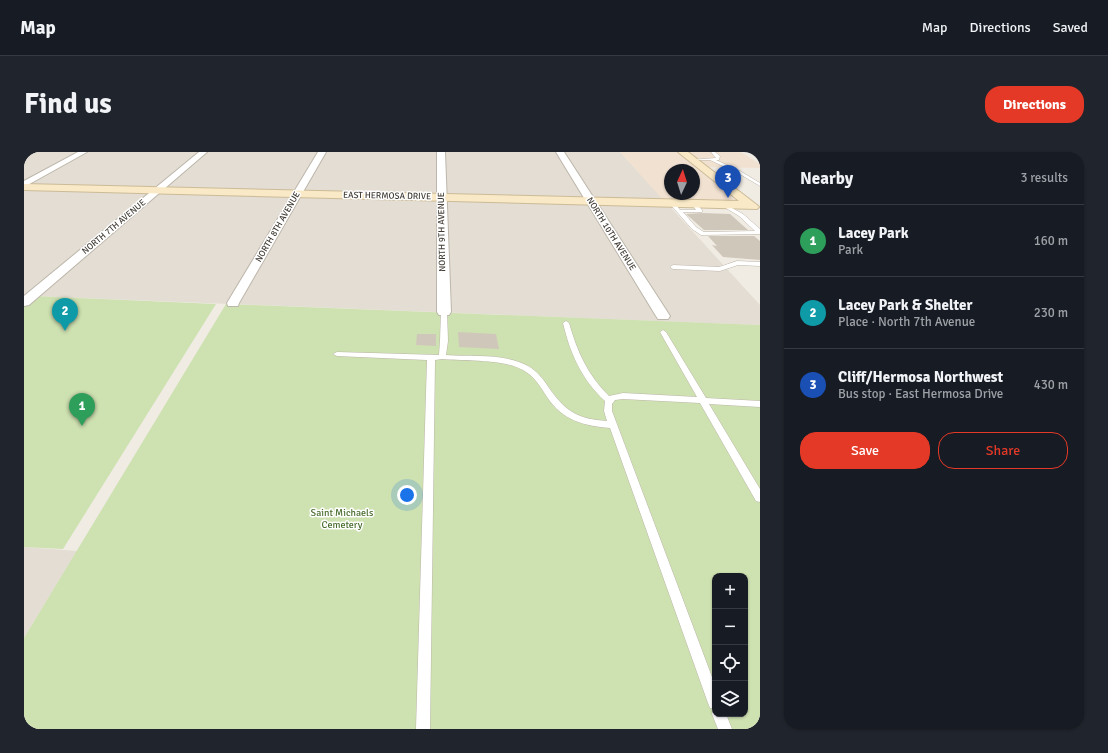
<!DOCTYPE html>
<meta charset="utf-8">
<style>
body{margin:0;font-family:Signika,sans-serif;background:#20242c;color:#f1f3f6}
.controls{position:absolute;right:12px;bottom:12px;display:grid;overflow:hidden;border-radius:8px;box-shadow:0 1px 3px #0004}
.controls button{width:36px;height:36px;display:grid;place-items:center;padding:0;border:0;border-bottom:1px solid #363941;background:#171b24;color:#f1f3f6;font:20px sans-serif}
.compass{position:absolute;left:640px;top:12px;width:36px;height:36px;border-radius:50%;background:#171b24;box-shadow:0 1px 3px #0004;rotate:4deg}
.you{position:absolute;left:383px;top:343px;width:14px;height:14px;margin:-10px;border:3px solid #fff;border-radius:50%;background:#1a73e8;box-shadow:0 0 0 6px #1a73e833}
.badge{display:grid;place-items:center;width:26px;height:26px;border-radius:50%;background:#e43927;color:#fff;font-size:13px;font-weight:700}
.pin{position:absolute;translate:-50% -33px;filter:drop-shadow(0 1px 2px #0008)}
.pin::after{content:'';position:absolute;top:21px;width:14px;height:12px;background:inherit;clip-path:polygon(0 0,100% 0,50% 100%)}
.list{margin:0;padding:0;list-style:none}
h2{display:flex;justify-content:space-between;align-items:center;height:52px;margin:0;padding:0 16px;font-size:17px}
h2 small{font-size:13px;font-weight:400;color:#9ea1a6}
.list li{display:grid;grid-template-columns:26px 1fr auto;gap:12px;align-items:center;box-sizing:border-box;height:72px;padding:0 16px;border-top:1px solid #363941}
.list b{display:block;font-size:15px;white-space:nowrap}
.list p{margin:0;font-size:13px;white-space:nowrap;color:#9ea1a6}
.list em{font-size:13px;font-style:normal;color:#9ea1a6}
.actions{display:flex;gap:8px;padding:12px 16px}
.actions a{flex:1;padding:9px 0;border:1px solid #e43927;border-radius:16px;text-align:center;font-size:14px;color:#e43927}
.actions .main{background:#e43927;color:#fff}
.icon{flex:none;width:22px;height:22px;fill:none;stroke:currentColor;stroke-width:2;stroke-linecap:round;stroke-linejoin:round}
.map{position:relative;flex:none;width:736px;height:577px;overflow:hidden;border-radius:16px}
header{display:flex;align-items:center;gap:24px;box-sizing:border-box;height:56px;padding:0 20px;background:#171b24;border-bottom:1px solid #363941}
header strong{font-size:19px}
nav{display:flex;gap:22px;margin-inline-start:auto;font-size:14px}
.intro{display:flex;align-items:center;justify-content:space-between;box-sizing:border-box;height:96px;padding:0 24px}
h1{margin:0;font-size:28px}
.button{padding:10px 18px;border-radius:16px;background:#e43927;color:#fff;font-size:14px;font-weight:700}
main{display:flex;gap:24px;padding:0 24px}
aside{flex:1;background:#171b24;border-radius:16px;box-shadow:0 1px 3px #0004}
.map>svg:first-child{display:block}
.residential{fill:#e3ddd3}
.commercial{fill:#f1e1d1;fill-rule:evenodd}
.green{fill:#cee1b0;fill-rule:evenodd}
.building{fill:#d0c7bb}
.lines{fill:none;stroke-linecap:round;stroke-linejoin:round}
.lane-casing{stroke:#bdb6ab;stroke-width:1}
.street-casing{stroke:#bdb6ab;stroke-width:2}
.secondary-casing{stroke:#ccbb97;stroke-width:2}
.lane{fill:#fff;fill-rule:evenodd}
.street{fill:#fff;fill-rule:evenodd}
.secondary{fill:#f9e9c6;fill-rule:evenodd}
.labels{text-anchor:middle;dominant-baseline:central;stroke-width:3;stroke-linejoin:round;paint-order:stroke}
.far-street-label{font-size:9px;fill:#413c35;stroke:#fff}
.park-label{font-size:10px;fill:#496d2e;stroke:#fff}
</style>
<header>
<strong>Map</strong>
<nav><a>Map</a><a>Directions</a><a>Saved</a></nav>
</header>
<div class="intro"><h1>Find us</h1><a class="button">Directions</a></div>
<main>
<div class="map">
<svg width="736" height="577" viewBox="0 0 736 577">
<rect width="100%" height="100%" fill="#f0ece4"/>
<path class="residential" d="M0,0H596L736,153V173L8,144L0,150Z
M0,395L53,399L0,486Z"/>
<path class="commercial" d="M596,0H653L715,51L640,49ZM646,18H670V42H646Z
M665,0H717L736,12V16L683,15Z"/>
<path class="green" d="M8,144L192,152L39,397L0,395V149Z
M202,152L736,173V577H0V486ZM691,424H721V562H691Z"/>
<path class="building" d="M679,61L706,62L724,78H680L662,62Z
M684,84H730L736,89V108L699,105L688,93L693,94Z
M434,180L472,182L475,197L435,195Z
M393,182H412V194L392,193Z"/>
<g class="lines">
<defs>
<path id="lane" d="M687,0H691L696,4L695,8H692L716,19L736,31V34L714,21L686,8H666L692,6Z
M733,0H736V1L733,2Z
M646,50H650L656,58H672L667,51L671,50L678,58V60H659L672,75L680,80L731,79L715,64L697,53L699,51L719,62L736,77V82L677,83L668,77L646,52Z
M713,109L736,110V114L714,113L696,119L649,117L646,115L649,113L695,115Z
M420,158L423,160L424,189L422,203C448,205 480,201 504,214C513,219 520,228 525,236C542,260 554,267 583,269L580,259L581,249C558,228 546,201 539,171L542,169L545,171C553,199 564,224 585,244L599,241L673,245L636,180L639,178L642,180L682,246L736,249V255L685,252L736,337V350L732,349L676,251L599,247L591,248L588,252V259L691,533V562H702L708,577H694L688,562L690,557L686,556L684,551L586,276C560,274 538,268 523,245C517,235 510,224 499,218C481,207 440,209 418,207L411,208L406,577H392L403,208L313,204L309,202L313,200L415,203L416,189L417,160Z"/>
<path id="street" d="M54,0H63L0,35V29Z
M175,0H183L5,153L0,154V144Z
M294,0H302L215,151L214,154H204L203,151Z
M413,0H421L427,160L425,163H415L413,160Z
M532,0H540L646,164L644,167H634L632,164Z"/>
<path id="secondary" d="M654,0H664L733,53L735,55L733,57L0,38V32L715,49Z"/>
</defs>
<use href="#lane" class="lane-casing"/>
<use href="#street" class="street-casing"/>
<use href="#secondary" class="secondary-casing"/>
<use href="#lane" class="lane"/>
<use href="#street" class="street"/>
<use href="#secondary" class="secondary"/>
</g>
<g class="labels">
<g class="far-street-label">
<text transform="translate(363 44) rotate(1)">EAST HERMOSA DRIVE</text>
<text transform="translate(90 75) rotate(-40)">NORTH 7TH AVENUE</text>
<text transform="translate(254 75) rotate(-60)">NORTH 8TH AVENUE</text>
<text transform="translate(418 80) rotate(-91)">NORTH 9TH AVENUE</text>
<text transform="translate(587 82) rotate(58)">NORTH 10TH AVENUE</text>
</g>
<g class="park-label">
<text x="318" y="361">Saint Michaels<tspan x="318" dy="12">Cemetery</tspan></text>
</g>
</g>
</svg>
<div class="controls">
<button>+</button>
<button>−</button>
<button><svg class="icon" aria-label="locate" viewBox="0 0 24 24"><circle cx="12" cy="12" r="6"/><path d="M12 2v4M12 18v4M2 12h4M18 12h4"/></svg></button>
<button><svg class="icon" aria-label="layers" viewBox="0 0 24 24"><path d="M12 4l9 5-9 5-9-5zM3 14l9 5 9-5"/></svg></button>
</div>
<svg class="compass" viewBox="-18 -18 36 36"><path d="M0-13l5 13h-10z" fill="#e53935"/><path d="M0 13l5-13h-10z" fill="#9ea1a6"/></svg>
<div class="you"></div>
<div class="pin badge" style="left:58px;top:274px;background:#2e9e5b">1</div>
<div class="pin badge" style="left:41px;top:179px;background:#0f9aa8">2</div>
<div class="pin badge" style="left:704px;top:46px;background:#1a4fb4">3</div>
</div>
<aside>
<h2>Nearby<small>3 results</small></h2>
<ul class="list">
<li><span class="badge" style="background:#2e9e5b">1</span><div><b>Lacey Park</b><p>Park</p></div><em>160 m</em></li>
<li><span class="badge" style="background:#0f9aa8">2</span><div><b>Lacey Park &amp; Shelter</b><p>Place · North 7th Avenue</p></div><em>230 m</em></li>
<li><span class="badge" style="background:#1a4fb4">3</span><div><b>Cliff/Hermosa Northwest</b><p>Bus stop · East Hermosa Drive</p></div><em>430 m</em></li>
</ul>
<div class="actions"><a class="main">Save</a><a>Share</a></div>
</aside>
</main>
